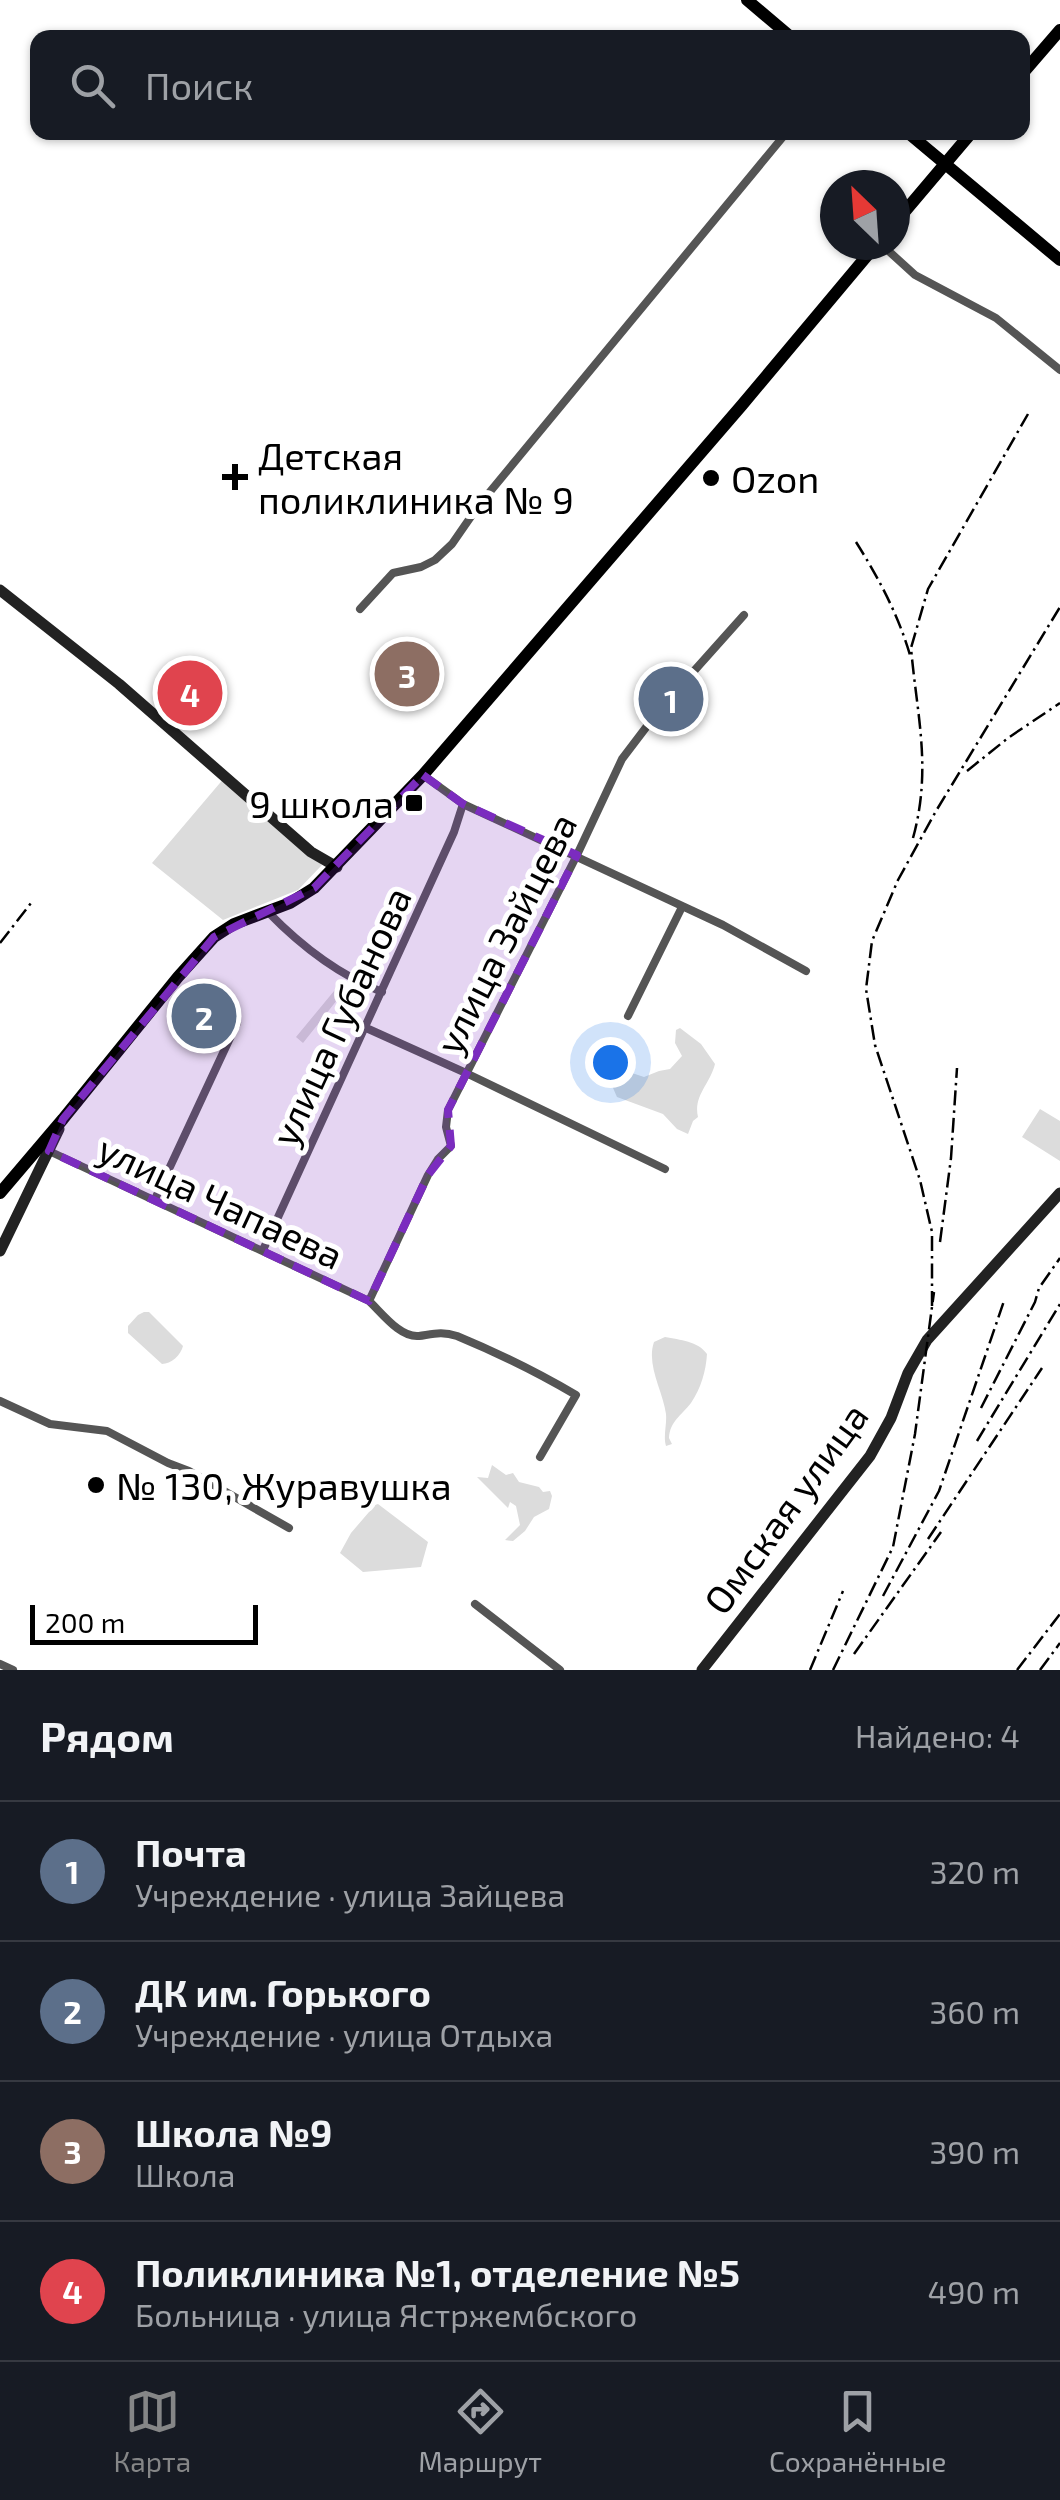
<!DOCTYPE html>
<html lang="ru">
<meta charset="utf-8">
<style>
body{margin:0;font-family:"Exo 2",sans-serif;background:#20242c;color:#f1f3f6}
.compass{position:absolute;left:820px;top:170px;width:90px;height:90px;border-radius:50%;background:#171b24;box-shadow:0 2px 8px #0004;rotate:335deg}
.scale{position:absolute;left:30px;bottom:25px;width:228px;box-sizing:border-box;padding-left:10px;border:5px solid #000;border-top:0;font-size:28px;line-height:35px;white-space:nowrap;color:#000;-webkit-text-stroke:8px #fff;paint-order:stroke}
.you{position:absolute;left:610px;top:1062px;width:35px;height:35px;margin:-25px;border:8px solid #fff;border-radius:50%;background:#1a73e8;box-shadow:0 0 0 15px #1a73e833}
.badge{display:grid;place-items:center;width:65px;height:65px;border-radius:50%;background:#858687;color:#fff;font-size:32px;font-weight:700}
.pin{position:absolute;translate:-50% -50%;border:5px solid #fff;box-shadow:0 2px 10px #0006}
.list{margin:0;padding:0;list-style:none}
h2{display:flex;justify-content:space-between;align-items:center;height:130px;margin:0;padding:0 40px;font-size:42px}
h2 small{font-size:32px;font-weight:400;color:#9ea1a6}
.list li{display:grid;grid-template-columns:65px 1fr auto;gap:30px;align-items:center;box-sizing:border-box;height:140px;padding:0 40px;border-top:2px solid #363941}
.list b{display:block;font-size:38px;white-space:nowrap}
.list p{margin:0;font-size:32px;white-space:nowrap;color:#9ea1a6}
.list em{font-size:32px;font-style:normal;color:#9ea1a6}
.icon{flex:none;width:55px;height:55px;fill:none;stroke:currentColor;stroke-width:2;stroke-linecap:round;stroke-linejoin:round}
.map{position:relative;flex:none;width:1060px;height:1670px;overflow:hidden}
.search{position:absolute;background:#171b24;box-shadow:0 2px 8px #0004;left:30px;right:30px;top:30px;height:110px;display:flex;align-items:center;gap:25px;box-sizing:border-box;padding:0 35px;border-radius:20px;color:#9ea1a6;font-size:38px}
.sheet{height:690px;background:#171b24}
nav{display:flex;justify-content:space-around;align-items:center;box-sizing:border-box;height:140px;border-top:2px solid #363941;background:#171b24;font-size:28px;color:#9ea1a6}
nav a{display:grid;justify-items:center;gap:5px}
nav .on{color:#858687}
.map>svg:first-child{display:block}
.green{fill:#dcdcdc}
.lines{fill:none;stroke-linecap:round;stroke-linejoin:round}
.street{stroke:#555;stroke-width:8}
.secondary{stroke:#222;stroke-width:11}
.primary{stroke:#000;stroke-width:12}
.rail{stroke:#000;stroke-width:2.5;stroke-dasharray:15 5 2.5 5;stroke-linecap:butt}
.marked{fill:#7b2cbf;fill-opacity:0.2;stroke:#7b2cbf;stroke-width:8;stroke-dasharray:20 12;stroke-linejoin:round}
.poi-dot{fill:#000;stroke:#fff;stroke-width:4}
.labels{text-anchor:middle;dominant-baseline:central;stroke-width:10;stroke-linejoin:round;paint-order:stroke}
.poi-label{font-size:38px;fill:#000;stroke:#fff;text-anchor:start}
.street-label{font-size:38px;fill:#000;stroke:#fff}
</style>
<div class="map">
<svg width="1060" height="1670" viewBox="0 0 1060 1670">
<rect width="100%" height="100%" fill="#fff"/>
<path class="green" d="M225,777L322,865L298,890L223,920L152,863Z
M339,985L345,990L303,1043L296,1037Z
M680,1028L701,1044L715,1064C710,1084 693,1096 698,1117L693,1121L688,1134L677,1129L663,1114L617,1097L610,1081L612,1074L626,1071L644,1077L659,1071L670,1069L682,1056L675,1043L676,1030Z
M1040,1109L1060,1121V1161L1022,1137Z
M144,1312H149L183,1346C181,1355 171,1364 162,1364L128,1333V1326L138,1315Z
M665,1337C680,1340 698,1341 707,1354C706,1371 701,1388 691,1403C681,1416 670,1421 669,1438L672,1444L666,1446C663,1436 667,1425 666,1414C663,1391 646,1365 654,1342Z
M492,1465L506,1475L513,1473L519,1482L539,1487L543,1492L550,1491L552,1496L549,1509L534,1517L525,1531L513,1541L505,1540L520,1525L516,1506L510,1502L508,1508L477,1477L488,1478Z
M378,1504L428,1542L421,1567L363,1572L340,1553L351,1533L375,1505Z"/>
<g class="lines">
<path class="street" d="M882,245L915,275L996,318L1060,370
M360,609L393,573L421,567L435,560L452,544L479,505L517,459L787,132
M423,775L463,804L723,925L806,971
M268,912C300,945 339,975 382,992
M628,1016L682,907
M364,1027L466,1073L665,1169
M49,1151L369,1301C382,1313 400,1338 419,1336C433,1334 442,1331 457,1336C498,1353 537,1372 576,1395L540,1457
M155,1199L237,1023
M263,1250L454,832L463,804
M369,1301L428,1175L438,1159L451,1146L446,1127L448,1110L577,855L622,759L660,709L744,615
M0,1401L50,1424L107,1431L168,1463L189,1471L289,1528
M475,1604L560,1670
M0,1664L13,1670"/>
<path class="secondary" d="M0,590L119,684L311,852L337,867
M0,1251L59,1129
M702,1670L870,1456L891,1418L908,1373L927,1340L1060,1193"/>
<path class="primary" d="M747,0L792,38
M1022,74L1060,30
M907,132L1060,260
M895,223L972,132
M0,1193L63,1119L178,977L214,937L234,924L290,903L314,888L423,775L742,405L876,245"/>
<path class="rail" d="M856,542C878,577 898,614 910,655
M967,771L1008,738L1060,703
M913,838C932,769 917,716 911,648L928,589L1028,414
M0,943L31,903
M940,1242L951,1158L957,1068
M932,1306V1232L920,1180L875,1045L866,989L872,941L898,880L936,811L1060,607
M981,1408L1035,1302L1039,1288L1060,1258
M977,1441L1060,1304
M928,1539L1042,1368
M883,1596L939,1491L1004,1301
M854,1654L941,1532
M810,1670L843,1591
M833,1670L893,1547L915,1434L934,1292
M1017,1670L1060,1614
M1040,1670L1060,1643"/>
</g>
<path class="marked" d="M423,775L463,804L577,855L448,1110L451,1146L428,1175L369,1301L49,1151L63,1119L214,937L314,888Z"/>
<g class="poi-dot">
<path d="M230 462h10v10h10v10h-10v10h-10v-10h-10v-10h10z"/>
<circle cx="711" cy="478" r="10"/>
<rect x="404" y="793" width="20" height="20" rx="5"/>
<circle cx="96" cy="1485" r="10"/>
</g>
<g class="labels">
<g class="poi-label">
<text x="258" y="455">Детская<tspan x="258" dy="44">поликлиника № 9</tspan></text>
<text x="731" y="478">Ozon</text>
<text x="394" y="803" text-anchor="end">9 школа</text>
<text x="116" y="1485">№ 130, Журавушка</text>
</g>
<g class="street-label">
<text transform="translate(505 933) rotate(-63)">улица Зайцева</text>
<text transform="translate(340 1016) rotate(-65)">улица Губанова</text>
<text transform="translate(221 1201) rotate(25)">улица Чапаева</text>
<text transform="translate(785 1508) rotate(-54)">Омская улица</text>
</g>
</g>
</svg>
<svg class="compass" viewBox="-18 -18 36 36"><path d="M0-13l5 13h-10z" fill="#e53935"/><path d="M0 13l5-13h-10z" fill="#9ea1a6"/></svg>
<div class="scale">200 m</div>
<div class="you"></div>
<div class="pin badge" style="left:671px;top:699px;background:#5c6f8a">1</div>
<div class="pin badge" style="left:204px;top:1016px;background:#5c6f8a">2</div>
<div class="pin badge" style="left:407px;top:674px;background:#8d6e63">3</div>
<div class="pin badge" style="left:190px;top:693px;background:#e0444e">4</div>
<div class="search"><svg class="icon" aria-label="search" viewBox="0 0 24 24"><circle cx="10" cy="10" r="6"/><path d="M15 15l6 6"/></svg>Поиск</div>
</div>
<section class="sheet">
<h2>Рядом<small>Найдено: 4</small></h2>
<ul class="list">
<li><span class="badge" style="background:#5c6f8a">1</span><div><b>Почта</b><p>Учреждение · улица Зайцева</p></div><em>320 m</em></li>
<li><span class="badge" style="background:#5c6f8a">2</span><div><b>ДК им. Горького</b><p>Учреждение · улица Отдыха</p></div><em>360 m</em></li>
<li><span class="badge" style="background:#8d6e63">3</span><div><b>Школа №9</b><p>Школа</p></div><em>390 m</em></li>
<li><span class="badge" style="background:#e0444e">4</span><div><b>Поликлиника №1, отделение №5</b><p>Больница · улица Ястржембского</p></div><em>490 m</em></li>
</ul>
</section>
<nav>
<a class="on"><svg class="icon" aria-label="map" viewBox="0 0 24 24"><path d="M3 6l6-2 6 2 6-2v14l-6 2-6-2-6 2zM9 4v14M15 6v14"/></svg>Карта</a>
<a><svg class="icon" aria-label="directions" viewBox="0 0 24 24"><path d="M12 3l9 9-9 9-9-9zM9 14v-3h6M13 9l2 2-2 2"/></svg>Маршрут</a>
<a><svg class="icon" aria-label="saved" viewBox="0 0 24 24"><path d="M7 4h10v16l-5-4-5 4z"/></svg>Сохранённые</a>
</nav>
